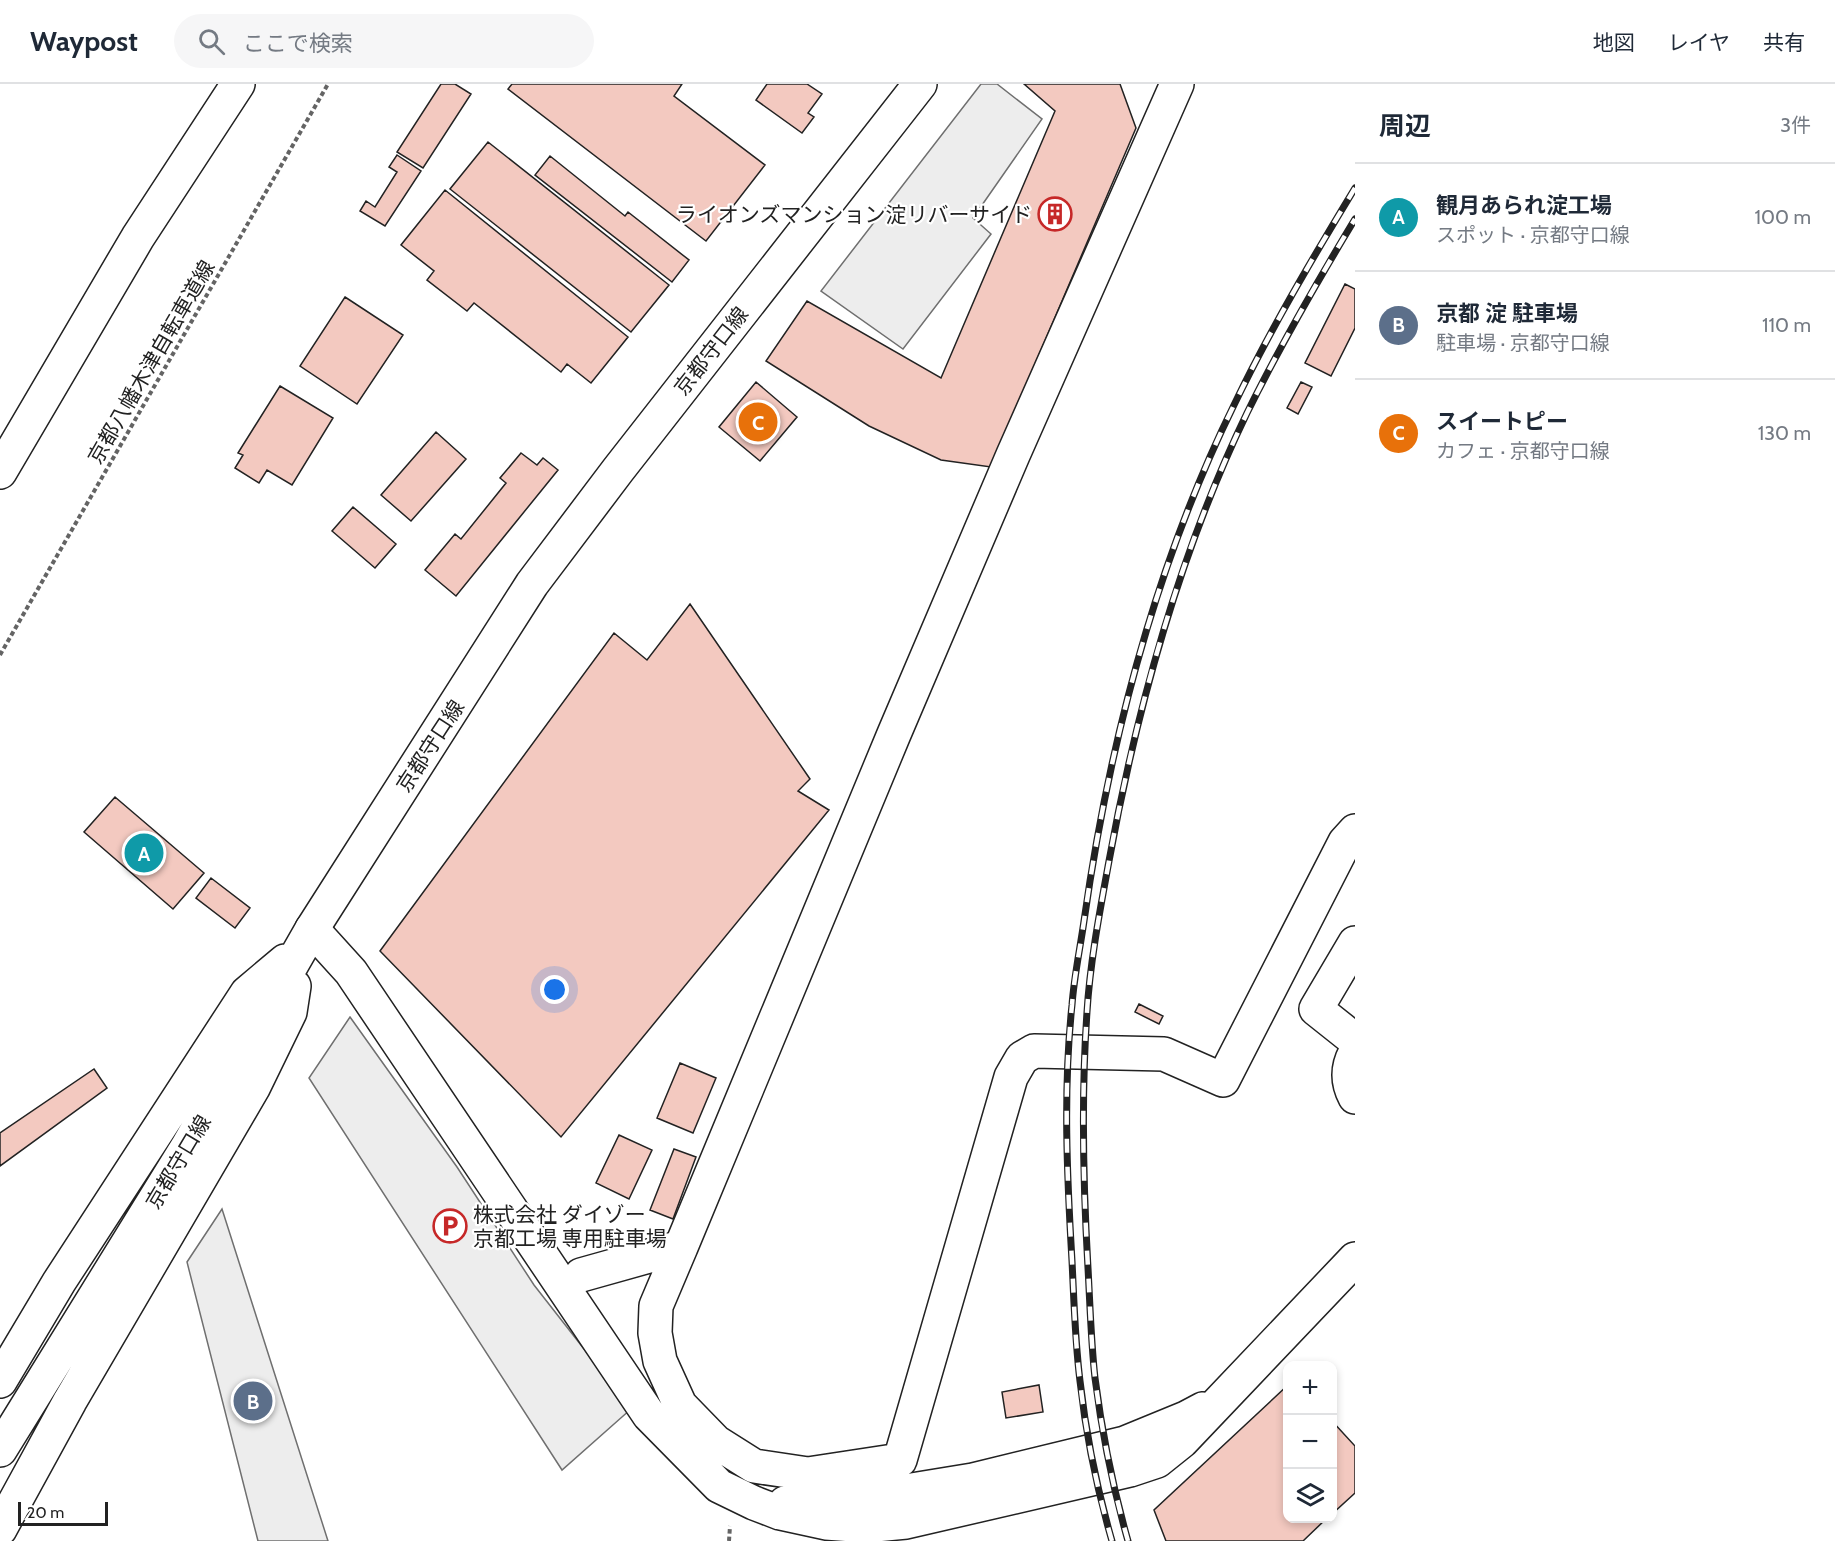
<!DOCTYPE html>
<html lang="ja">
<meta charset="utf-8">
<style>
body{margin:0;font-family:Cabin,"Noto Sans JP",sans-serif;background:#f6f6f7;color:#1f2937}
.controls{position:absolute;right:18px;bottom:18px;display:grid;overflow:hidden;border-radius:12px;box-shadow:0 3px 9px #0003}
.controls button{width:54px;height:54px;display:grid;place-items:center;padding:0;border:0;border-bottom:2px solid #e0e1e3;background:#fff;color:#1f2937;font:30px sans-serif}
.scale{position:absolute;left:18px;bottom:15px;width:90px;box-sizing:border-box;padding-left:6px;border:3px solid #222;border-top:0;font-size:16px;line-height:21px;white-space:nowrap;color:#222;-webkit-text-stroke:4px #fff;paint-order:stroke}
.you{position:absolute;left:555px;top:906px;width:21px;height:21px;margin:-15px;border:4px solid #fff;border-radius:50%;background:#1a73e8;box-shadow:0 0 0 9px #1a73e833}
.badge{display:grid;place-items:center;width:39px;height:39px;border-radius:50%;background:#1a73e8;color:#fff;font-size:20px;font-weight:700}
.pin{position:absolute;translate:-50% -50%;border:3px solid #fff;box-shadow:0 2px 6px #0006}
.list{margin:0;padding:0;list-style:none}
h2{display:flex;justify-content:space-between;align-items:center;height:78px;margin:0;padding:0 24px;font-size:26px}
h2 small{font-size:20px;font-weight:400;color:#747a83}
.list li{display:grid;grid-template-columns:39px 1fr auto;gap:18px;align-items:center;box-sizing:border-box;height:108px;padding:0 24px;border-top:2px solid #e0e1e3}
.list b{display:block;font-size:22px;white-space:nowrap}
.list p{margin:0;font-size:20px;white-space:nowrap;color:#747a83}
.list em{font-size:20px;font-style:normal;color:#747a83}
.icon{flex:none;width:33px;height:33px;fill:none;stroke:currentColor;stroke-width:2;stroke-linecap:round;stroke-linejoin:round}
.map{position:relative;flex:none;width:1355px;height:1457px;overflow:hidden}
header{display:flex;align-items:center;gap:36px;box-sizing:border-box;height:84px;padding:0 30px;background:#fff;border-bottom:2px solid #e0e1e3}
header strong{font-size:28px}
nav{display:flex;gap:33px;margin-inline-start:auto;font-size:21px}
.search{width:420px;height:54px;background:#f6f6f7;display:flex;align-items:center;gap:15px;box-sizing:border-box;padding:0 21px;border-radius:33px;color:#747a83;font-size:22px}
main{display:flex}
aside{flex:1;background:#fff}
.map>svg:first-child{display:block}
.parking{fill:#ededed;stroke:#6f6f6f;stroke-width:1.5}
.building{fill:#f3c9c0;stroke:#222;stroke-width:1.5}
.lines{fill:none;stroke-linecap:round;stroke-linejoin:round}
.minor-casing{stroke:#222;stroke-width:36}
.major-casing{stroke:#222;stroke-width:36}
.path{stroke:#646464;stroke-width:4;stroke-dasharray:4.5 3;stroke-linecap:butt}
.minor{stroke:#fff;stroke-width:33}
.major{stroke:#fff;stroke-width:33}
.rail-casing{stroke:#222;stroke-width:7}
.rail{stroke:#fff;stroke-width:4.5;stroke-dasharray:14;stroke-linecap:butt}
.labels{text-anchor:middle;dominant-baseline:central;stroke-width:4.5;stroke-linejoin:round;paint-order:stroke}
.poi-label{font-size:21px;fill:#222;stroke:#fff;text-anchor:end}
.street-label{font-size:21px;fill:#222;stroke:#fff}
</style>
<header>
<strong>Waypost</strong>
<div class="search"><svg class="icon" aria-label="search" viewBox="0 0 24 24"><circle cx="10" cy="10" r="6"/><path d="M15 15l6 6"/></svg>ここで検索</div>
<nav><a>地図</a><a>レイヤ</a><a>共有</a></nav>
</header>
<main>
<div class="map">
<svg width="1355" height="1457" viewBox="0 0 1355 1457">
<rect width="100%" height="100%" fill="#fff"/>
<path class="parking" d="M981,0H997L1042,35L973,134L991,150L903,265L821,207Z
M350,933L457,1083L534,1201L631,1325L562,1386L309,994Z
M222,1125L328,1457H258L187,1178Z"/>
<path class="building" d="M441,0H455L471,10L423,84L397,68Z
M512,0H682L674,12L765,81L706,157L508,5Z
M767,0H807L822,10L808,29L814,33L802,49L756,16Z
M1024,0H1120L1136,44L991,383L941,376L869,342L766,277L807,217L941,294L1055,27Z
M488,58L669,201L631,248L450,105Z
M397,71L421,87L385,142L360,127L366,117L375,123L397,88L389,83Z
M550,72L625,132L628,128L689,176L672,198L535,91Z
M445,106L628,253L591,299L567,280L561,288L474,219L467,227L427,196L434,187L401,161Z
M1345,200L1355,205V244L1331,292L1305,279Z
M345,213L403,251L357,320L300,282Z
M756,298L797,333L760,377L719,343Z
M1301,298L1312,303L1298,330L1287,324Z
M280,302L333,334L292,401L267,386L259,399L235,384L243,371L238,369Z
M436,348L466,375L411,437L381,411Z
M521,369L537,381L543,374L558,386L456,512L425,486L455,450L461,455L506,399L500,394Z
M353,423L396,460L375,484L332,447Z
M690,520L810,695L798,707L829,726L561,1053L380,867L614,549L647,576Z
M115,713L204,789L173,825L84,748Z
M211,794L250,824L235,844L196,814Z
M1139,920L1163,932L1159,940L1135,928Z
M680,979L716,994L693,1049L657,1034Z
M94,985L107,1004L0,1082V1049Z
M619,1051L652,1066L629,1115L596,1099Z
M674,1065L696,1073L673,1135L650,1126Z
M1039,1301L1043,1328L1006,1334L1002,1308Z
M1288,1301V1434H1327L1303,1457H1166L1154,1426Z
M1332,1337L1355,1362V1409L1332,1430Z"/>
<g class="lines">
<defs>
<path id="minor" d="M0,388L138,153L238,0
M312,845L351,888L649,1331L719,1402L754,1419L780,1429L826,1439L866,1442L906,1438L1130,1386L1157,1377L1182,1357L1355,1175
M1355,859L1316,925L1355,956
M1355,969C1347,984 1347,998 1355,1013
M681,1163L656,1222L655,1249L660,1277L680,1321L716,1358L754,1382L808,1390L900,1376L1011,993L1022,974L1034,967L1164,970L1223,996L1345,758L1355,747
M581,1191L681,1163L894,650L1013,371L1177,0
M785,1419L869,1413L973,1396L1125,1359L1186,1334L1203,1325"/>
<path id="major" d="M0,1297L59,1198L247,909L285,877
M0,1366L188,1062L312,845L532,500L618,386L920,0
M0,1445L70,1317L253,1004L290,928L294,902"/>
</defs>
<use href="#minor" class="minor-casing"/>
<use href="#major" class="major-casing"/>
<path class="path" d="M0,571L328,0
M729,1457L730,1442"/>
<use href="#minor" class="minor"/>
<use href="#major" class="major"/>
<defs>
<path id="rail" d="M1112,1457C1097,1405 1086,1351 1080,1297C1075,1257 1074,1217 1072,1177C1067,1092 1063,1006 1072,921C1074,893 1080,865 1084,837C1109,660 1155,482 1234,321C1270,246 1312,175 1355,104
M1128,1457C1113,1404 1102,1349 1095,1294C1091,1258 1090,1220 1088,1184C1083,1098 1081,1013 1087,928C1090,878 1100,826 1109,777C1137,623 1179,470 1247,329C1280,262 1317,198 1355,135"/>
</defs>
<use href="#rail" class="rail-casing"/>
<use href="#rail" class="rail"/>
</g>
<defs>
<symbol id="building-ring" viewBox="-11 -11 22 22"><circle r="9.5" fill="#fff" stroke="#c62828" stroke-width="1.5"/><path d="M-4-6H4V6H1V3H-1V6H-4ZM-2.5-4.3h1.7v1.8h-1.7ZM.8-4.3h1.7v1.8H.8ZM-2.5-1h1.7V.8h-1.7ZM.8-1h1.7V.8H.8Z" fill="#c62828"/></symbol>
<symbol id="parking-ring" viewBox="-11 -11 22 22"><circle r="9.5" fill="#fff" stroke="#c62828" stroke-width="1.5"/><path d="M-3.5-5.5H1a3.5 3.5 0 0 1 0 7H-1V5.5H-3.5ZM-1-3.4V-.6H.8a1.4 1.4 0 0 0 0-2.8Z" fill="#c62828"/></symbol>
</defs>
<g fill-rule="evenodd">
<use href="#building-ring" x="1036" y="111" width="38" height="38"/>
<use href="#parking-ring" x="431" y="1123" width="38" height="38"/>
</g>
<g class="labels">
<g class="poi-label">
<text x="1032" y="130">ライオンズマンション淀リバーサイド</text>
<text x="473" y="1130" text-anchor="start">株式会社 ダイゾー<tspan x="473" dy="24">京都工場 専用駐車場</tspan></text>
</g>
<g class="street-label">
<text transform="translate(711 267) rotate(-52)">京都守口線</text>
<text transform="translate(151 278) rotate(-60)">京都八幡木津自転車道線</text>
<text transform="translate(430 662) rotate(-57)">京都守口線</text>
<text transform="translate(178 1078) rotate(-59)">京都守口線</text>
</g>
</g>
</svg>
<div class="controls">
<button>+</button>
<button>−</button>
<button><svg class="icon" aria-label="layers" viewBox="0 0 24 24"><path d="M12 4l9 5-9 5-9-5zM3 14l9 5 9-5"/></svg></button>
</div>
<div class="scale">20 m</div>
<div class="you"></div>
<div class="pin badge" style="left:144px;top:769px;background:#0f9aa8">A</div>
<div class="pin badge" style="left:253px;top:1317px;background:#5c6f8a">B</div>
<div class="pin badge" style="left:758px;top:338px;background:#e8710a">C</div>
</div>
<aside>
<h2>周辺<small>3件</small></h2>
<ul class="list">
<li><span class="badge" style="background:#0f9aa8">A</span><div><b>観月あられ淀工場</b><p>スポット · 京都守口線</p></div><em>100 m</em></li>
<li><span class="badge" style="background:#5c6f8a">B</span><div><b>京都 淀 駐車場</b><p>駐車場 · 京都守口線</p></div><em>110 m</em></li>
<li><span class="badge" style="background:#e8710a">C</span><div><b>スイートピー</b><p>カフェ · 京都守口線</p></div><em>130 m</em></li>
</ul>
</aside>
</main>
